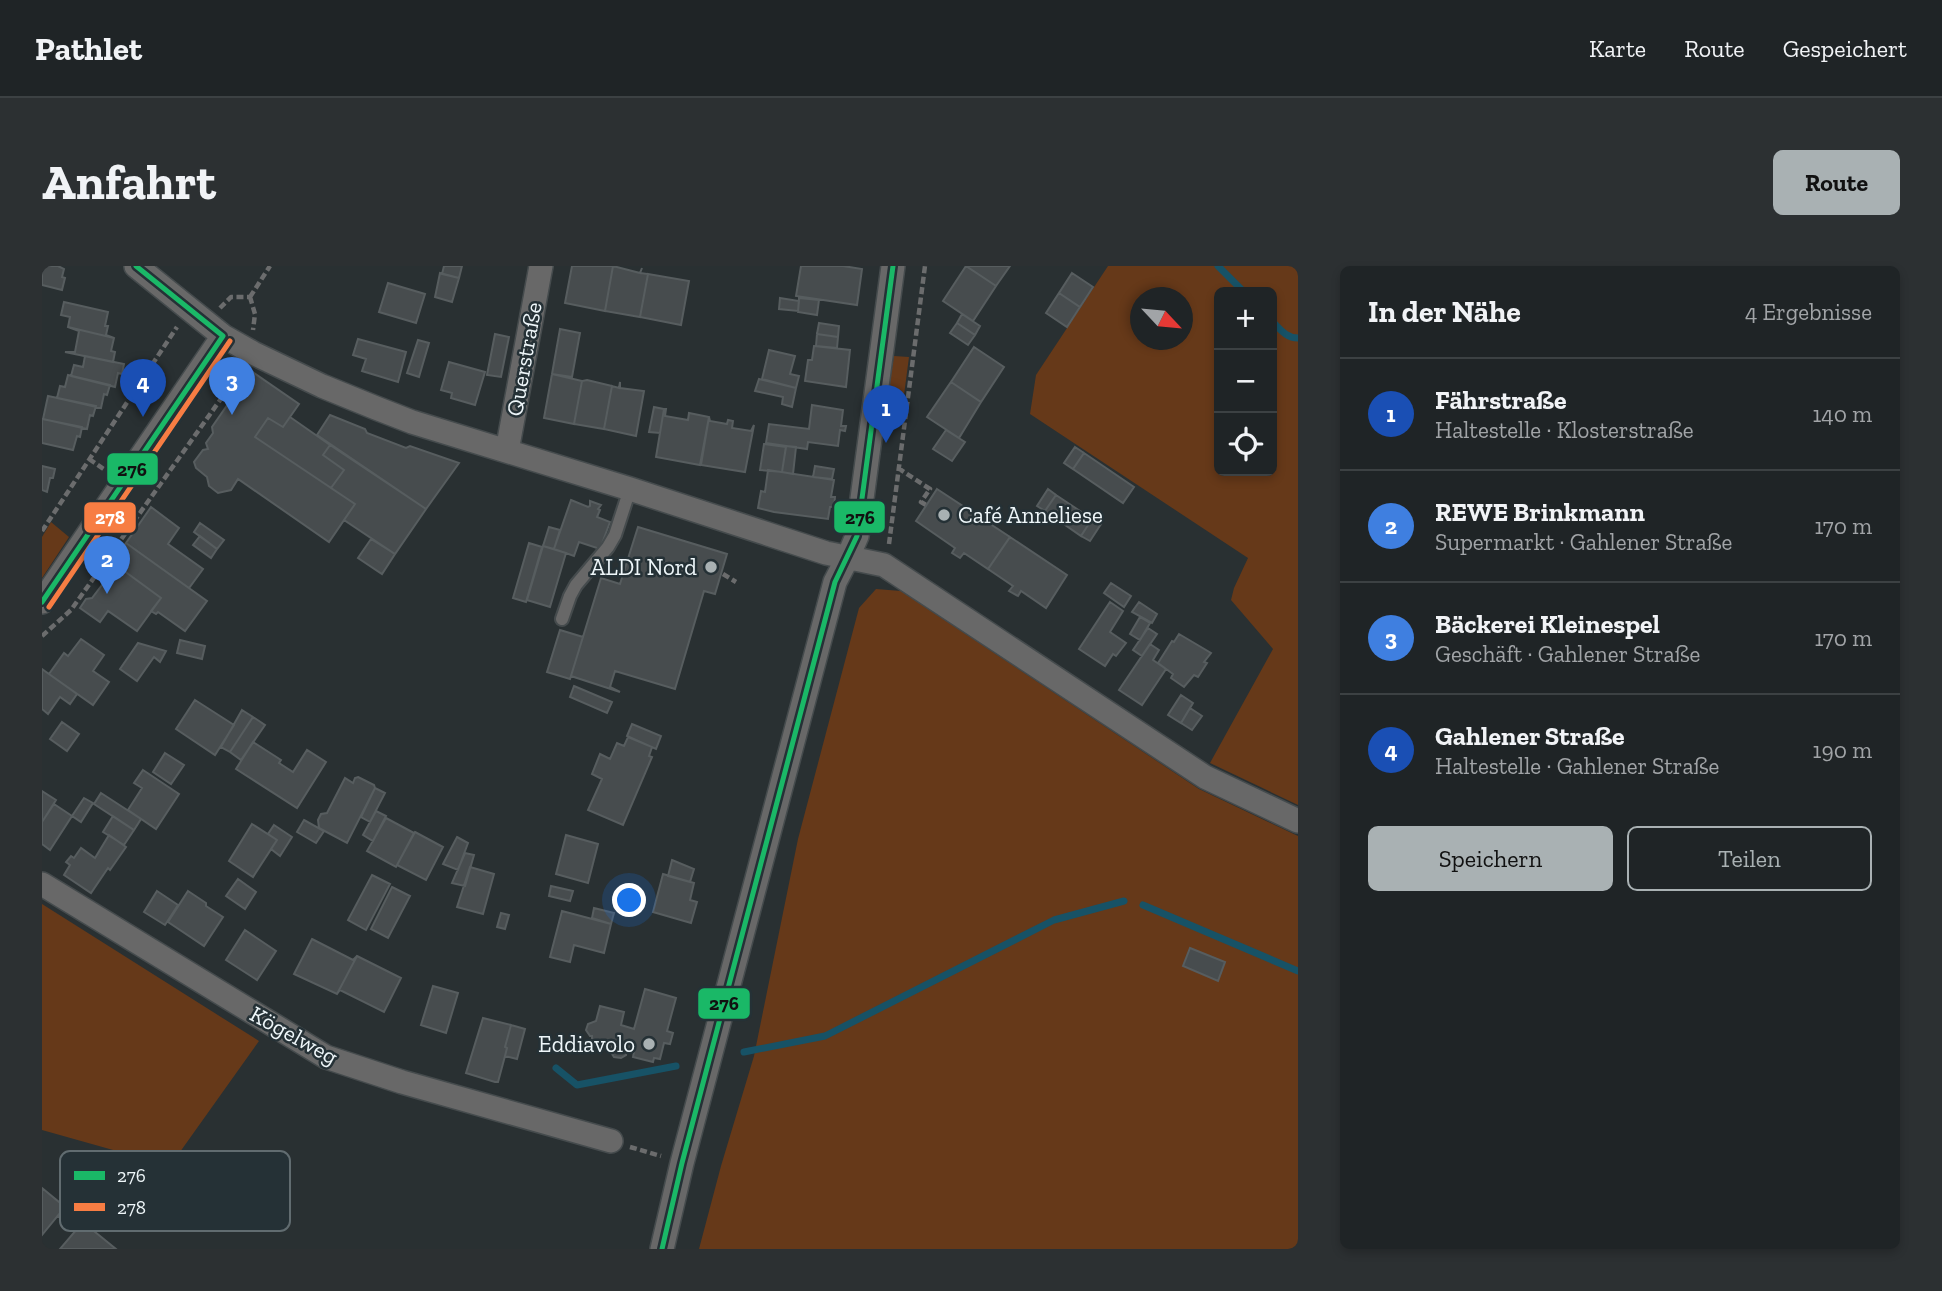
<!DOCTYPE html>
<html lang="de">
<meta charset="utf-8">
<style>
body{margin:0;font-family:"Zilla Slab",serif;background:#2c3032;color:#f1f3f6}
.controls{position:absolute;right:21px;top:21px;display:grid;overflow:hidden;border-radius:10px;box-shadow:0 4px 10px #0003}
.controls button{width:63px;height:63px;display:grid;place-items:center;padding:0;border:0;border-bottom:2px solid #3c4143;background:#1f2426;color:#f1f3f6;font:35px sans-serif}
.compass{position:absolute;left:1088px;top:21px;width:63px;height:63px;border-radius:50%;background:#1f2426;box-shadow:0 4px 10px #0003;rotate:116deg}
.you{position:absolute;left:588px;top:635px;width:24px;height:24px;margin:-18px;border:5px solid #fff;border-radius:50%;background:#1a73e8;box-shadow:0 0 0 10px #1a73e833}
.badge{display:grid;place-items:center;width:46px;height:46px;border-radius:50%;background:#a9b1b3;color:#fff;font-size:23px;font-weight:700}
.pin{position:absolute;translate:-50% -58px;filter:drop-shadow(0 2px 4px #0008)}
.pin::after{content:'';position:absolute;top:37px;width:24px;height:21px;background:inherit;clip-path:polygon(0 0,100% 0,50% 100%)}
.list{margin:0;padding:0;list-style:none}
h2{display:flex;justify-content:space-between;align-items:center;height:91px;margin:0;padding:0 28px;font-size:30px}
h2 small{font-size:23px;font-weight:400;color:#a1a4a7}
.list li{display:grid;grid-template-columns:46px 1fr auto;gap:21px;align-items:center;box-sizing:border-box;height:112px;padding:0 28px;border-top:2px solid #3c4143}
.list b{display:block;font-size:26px;white-space:nowrap}
.list p{margin:0;font-size:23px;white-space:nowrap;color:#a1a4a7}
.list em{font-size:23px;font-style:normal;color:#a1a4a7}
.actions{display:flex;gap:14px;padding:21px 28px}
.actions a{flex:1;padding:16px 0;border:2px solid #a9b1b3;border-radius:10px;text-align:center;font-size:24px;color:#a9b1b3}
.actions .main{background:#a9b1b3;color:#111}
.icon{flex:none;width:38px;height:38px;fill:none;stroke:currentColor;stroke-width:2;stroke-linecap:round;stroke-linejoin:round}
.map{position:relative;flex:none;width:1256px;height:983px;overflow:hidden;border-radius:10px}
header{display:flex;align-items:center;gap:42px;box-sizing:border-box;height:98px;padding:0 35px;background:#1f2426;border-bottom:2px solid #3c4143}
header strong{font-size:33px}
nav{display:flex;gap:38px;margin-inline-start:auto;font-size:24px}
.intro{display:flex;align-items:center;justify-content:space-between;box-sizing:border-box;height:168px;padding:0 42px}
h1{margin:0;font-size:49px}
.button{padding:18px 32px;border-radius:10px;background:#a9b1b3;color:#111;font-size:24px;font-weight:700}
main{display:flex;gap:42px;padding:0 42px}
aside{flex:1;background:#1f2426;border-radius:10px;box-shadow:0 4px 10px #0003}
.map>svg:first-child{display:block}
.green{fill:#663919;fill-rule:evenodd}
.lines{fill:none;stroke-linecap:round;stroke-linejoin:round}
.stream{stroke:#175266;stroke-width:7}
.building{fill:#474c4e;stroke:#575d5f;stroke-width:2}
.service-casing{stroke:#454b4d;stroke-width:16}
.minor-casing{stroke:#454b4d;stroke-width:26}
.path{stroke:#6b6c6d;stroke-width:4.5;stroke-dasharray:7 3.5;stroke-linecap:butt}
.service{stroke:#686868;stroke-width:12}
.minor{stroke:#686868;stroke-width:23}
.bus-1-casing{stroke:#253136;stroke-width:10}
.bus-2-casing{stroke:#253136;stroke-width:10}
.bus-1{stroke:#1ab867;stroke-width:5}
.bus-2{stroke:#f77d43;stroke-width:5}
.poi-dot{fill:#a9b1b3;stroke:#253136;stroke-width:2.5}
.labels{text-anchor:middle;dominant-baseline:central;stroke-width:5;stroke-linejoin:round;paint-order:stroke}
.street-label{font-size:23px;fill:#eef6f9;stroke:#253136}
.poi-label{font-size:23px;fill:#eef6f9;stroke:#253136;text-anchor:end}
.key{fill:#253136;stroke:#616c70;stroke-width:2}
.key-label{font-size:19px;fill:#eef6f9}
.line-badge{stroke:#253136;stroke-width:2.5}
.badge-label{font-size:19px;text-anchor:middle;font-weight:bold;fill:#fff}
.pale-badge-label{font-size:19px;text-anchor:middle;font-weight:bold;fill:#111}
</style>
<header>
<strong>Pathlet</strong>
<nav><a>Karte</a><a>Route</a><a>Gespeichert</a></nav>
</header>
<div class="intro"><h1>Anfahrt</h1><a class="button">Route</a></div>
<main>
<div class="map">
<svg width="1256" height="983" viewBox="0 0 1256 983">
<rect width="100%" height="100%" fill="#293032"/>
<path class="green" d="M1066,0H1256V539L1168,497L1231,383L1189,334L1192,322L1206,292L988,148L994,109ZM1177,26H1230V205H1177ZM1098,32H1140V74H1098Z
M852,90L867,91L862,129L846,127Z
M9,256L27,271L0,312V271Z
M834,323L859,325L1157,523L1256,570V983H657L679,900L712,790L756,573L817,342Z
M0,638L217,775L128,900L0,864Z"/>
<g class="lines">
<path class="stream" d="M1176,0L1202,26
M1230,55C1238,63 1244,72 1256,72
M1101,639L1256,705
M702,786L783,770L1012,654L1082,635
M514,802L535,819L634,800"/>
</g>
<path class="building" d="M0,0H16L22,3L20,11L23,12L20,24L0,19Z
M402,0H420L417,12L400,8Z
M530,0H571L563,45L523,37Z
M571,0L598,7L600,2L598,7L606,8L598,51L563,45Z
M759,0H801L820,3L815,39L754,30Z
M924,0H968L954,20Z
M924,0L954,20L931,55L901,35Z
M398,7L417,12L410,36L393,31Z
M1030,7L1051,21L1038,41L1017,27Z
M606,8L647,15L639,59L598,51Z
M346,17L383,28L374,57L337,46Z
M1017,27L1038,41L1025,61L1004,47Z
M738,32L757,35L756,45L737,43Z
M757,32L777,34L775,49L756,46Z
M22,36L66,46L63,60H66L64,69L72,72L26,61L28,51L19,49Z
M920,48L938,60L933,69L915,57Z
M777,57L797,60L796,71L775,68Z
M915,57L933,69L926,79L908,67Z
M26,61L72,72L69,85L73,86L71,96L23,86H33L37,65Z
M518,63L538,67L530,111L510,108Z
M453,68L467,71L459,111L445,109Z
M775,68L796,71L795,82L774,80Z
M316,73L364,86L356,116L320,105L324,93L311,89Z
M376,74L387,77L377,111L365,107Z
M772,80L808,84L804,121L763,115L766,94H770Z
M932,81L962,101L939,136L909,116Z
M727,84L753,90L748,108L757,110L754,122L720,113Z
M43,90L82,98L80,108L76,107L73,121L29,110L32,99L41,101Z
M407,96L443,106L433,139L409,132L410,127L399,124Z
M209,105L257,138L241,161L226,152L213,171L313,238L287,276L196,213L189,224L176,227L167,220L165,211L154,202L152,196L161,184L166,183L164,177L171,167L170,161Z
M510,108L540,115L532,158L502,152Z
M26,109L68,119L65,129L62,128L59,142L15,132L18,120L23,121Z
M717,113L754,122L750,141L740,138L741,131L713,125Z
M545,114L570,120L562,163L532,158L540,115Z
M578,116V122L602,125L594,170L562,163L570,120L577,122Z
M909,116L939,136L917,172L885,151Z
M6,130L54,140L51,150L48,149L45,163L1,153Z
M770,139L801,144L799,160H804L803,165L798,164L796,180L766,176L765,183L724,177L727,158L767,163Z
M612,141L622,143L618,167L607,166Z
M622,143H624L623,150L646,154L647,147L667,151L658,199L614,191Z
M288,149L323,163L325,167L364,182L368,180L417,197L384,243L275,169Z
M248,151L288,179L281,189L302,204L289,222L213,171L226,152L241,161Z
M667,151L668,155L685,158L686,154L691,155L690,162L709,165L712,159L703,206L659,199Z
M0,153L40,161L38,171L35,170L31,184L0,177Z
M904,164L923,176L910,195L891,183Z
M722,178L744,181L740,206L718,204Z
M288,179L384,243L353,288L302,254L313,238L289,222L302,204L281,189Z
M744,180L754,181L751,208L740,206Z
M1033,181L1042,187L1031,203L1022,197Z
M1042,187L1092,221L1081,237L1031,203Z
M0,200L13,203L11,212H8L5,226L0,224Z
M773,200L792,203L790,213L771,211Z
M726,204L792,214L789,231H793L792,241H788L786,253L732,246L716,242L719,225L723,226Z
M895,223L968,271L946,303L922,287L918,292L910,287L913,282L874,255Z
M1006,223L1014,229L1003,245L995,240Z
M1014,229L1050,253L1039,270L1003,245Z
M529,234L546,241L548,240V235L559,239L556,243L558,244L555,251L568,256L558,283L537,276L532,290L512,283Z
M109,241L137,262L126,278L161,303L147,322L84,277Z
M1050,253L1059,258L1048,275L1039,270Z
M158,257L182,274L175,283L152,266Z
M507,261L518,264L512,283L501,280Z
M596,261L685,288L673,328L662,325L633,423L573,405L568,421L578,426L529,410L559,312L578,318Z
M158,270L175,283L169,292L151,279Z
M968,271L1025,309L1004,342L979,325L976,330L967,325L971,320L946,303Z
M329,273L353,288L340,308L316,292Z
M84,277L165,335L143,365L116,346L114,348L109,345L119,332L70,296Z
M487,277L500,281L484,336L471,332Z
M501,280L524,287L508,341L485,334Z
M70,296L119,332L95,365L66,345L58,356L38,342L44,333L50,332L63,315L62,308Z
M1069,317L1089,330L1082,341L1062,327Z
M1068,336L1081,345L1068,366L1084,377L1074,390L1071,388L1063,400L1037,383Z
M1097,336L1115,348L1110,357L1090,346Z
M1098,351L1108,357L1098,374L1088,368Z
M1106,362L1115,368L1100,390L1091,384Z
M518,364L541,371L528,413L505,406Z
M1137,368L1169,387L1162,396L1165,397L1156,411L1152,409L1142,421L1129,412L1131,408L1116,397L1130,375L1132,376Z
M39,373L62,389L51,405L67,416L51,439L7,408L22,387L26,390Z
M138,374L163,380L160,393L135,387Z
M96,377L124,385L118,396L112,391L95,415L78,403Z
M1108,378L1117,384L1111,394L1124,403L1100,439L1077,424Z
M0,403L35,428L28,438L18,431L6,448L0,443Z
M532,420L570,436L565,447L528,431Z
M1139,429L1151,437L1139,457L1126,449Z
M153,434L192,459L173,489L134,463Z
M1148,442L1160,450L1150,464L1139,457Z
M200,444L211,451L188,486L179,481Z
M211,451L223,459L199,494L188,486Z
M20,456L37,468L25,485L8,473Z
M590,458L619,470L614,483L585,470Z
M586,471L610,481L607,490L610,491L581,559L546,544L560,513L550,508L558,488L568,493L575,477L582,480Z
M211,476L239,494L237,497L251,506L265,484L284,496L255,542L194,503Z
M123,487L142,499L129,518L111,506Z
M101,504L137,528L114,563L86,544L100,522L92,517Z
M316,511L332,519L333,522L305,577L277,562L276,554L279,548L285,547L303,512L311,517L313,512Z
M333,522L343,527L328,556L319,551Z
M0,525L14,534L0,556Z
M59,527L99,553L92,564L52,538Z
M42,532L51,537L39,556L30,550Z
M12,538L30,550L8,584L0,578V556Z
M334,545L344,550L331,575L321,569Z
M71,550L92,564L82,579L61,566Z
M344,552L372,567L354,601L325,585Z
M262,554L282,565L274,577L255,566Z
M210,558L235,574L211,611L187,595Z
M232,559L250,571L238,590L229,583L235,574L226,568Z
M373,566L401,581L384,614L355,599Z
M67,569L84,581L68,604L66,602L49,627L22,609L28,599L24,596L29,590L32,592L39,582L53,592Z
M524,569L556,578L546,617L514,608Z
M415,571L426,577L416,604L401,598Z
M423,587L432,589L423,620L410,617Z
M630,594L652,603L648,616L626,610Z
M428,601L452,608L441,648L415,641Z
M621,608L652,617L648,634L655,636L649,657L611,646Z
M330,609L348,618L324,664L306,654Z
M196,613L214,626L203,643L184,630Z
M509,620L531,625L528,635L507,630Z
M350,621L368,630L346,672L329,663Z
M115,625L136,639L123,659L102,646Z
M146,625L164,637V640L181,651L162,680L126,656Z
M552,642L572,647L569,658L550,652Z
M520,645L569,658L562,687L532,679L528,696L508,691Z
M459,647L467,649L463,663L455,661Z
M203,664L234,685L215,714L184,694Z
M270,673L311,694L315,690L295,728L252,708Z
M1148,682L1183,696L1176,715L1141,700Z
M315,690L359,712L342,746L298,724L295,728Z
M391,720L416,727L404,767L379,759Z
M603,723L634,732L625,765L631,767L628,778L622,777L618,793L612,792L611,796L591,791L592,786L585,784L584,789L579,792L572,791L568,785L571,779L550,773V770H548L544,764L546,758L554,755L558,740L582,746L579,759L592,763Z
M441,752L469,759L463,781L465,782L463,790L456,816H453L424,807Z
M469,759L483,763L475,793L463,790L465,782L463,781Z
M0,922L23,941L0,969Z
M33,930L42,937L25,958L16,950Z
M41,956L42,957L74,983H18Z"/>
<g class="lines">
<defs>
<path id="service" d="M520,353L528,330L534,319L566,281L573,269L588,223"/>
<path id="minor" d="M94,0L181,70L211,87L280,120L334,142L370,156L588,223L784,287L842,299L1163,511L1256,555
M465,185L499,0
M0,336L181,70
M0,618L284,791L360,816L569,875
M620,983L640,897L793,316L806,291L815,270L851,0"/>
</defs>
<use href="#service" class="service-casing"/>
<use href="#minor" class="minor-casing"/>
<path class="path" d="M208,31L213,48L211,64
M208,31L228,0
M178,42L189,31H208
M47,193L63,204
M856,202L888,223L879,236L884,239
M0,265L135,61
M847,278L883,0
M681,308L694,316
M0,370L29,344L198,106
M588,881L619,890"/>
<use href="#service" class="service"/>
<use href="#minor" class="minor"/>
<defs>
<path id="bus-1" d="M94,0L181,70
M0,336L181,70
M620,983L640,897L793,316L815,270L851,0"/>
<path id="bus-2" d="M7,341L188,75"/>
</defs>
<use href="#bus-1" class="bus-1-casing"/>
<use href="#bus-2" class="bus-2-casing"/>
<use href="#bus-1" class="bus-1"/>
<use href="#bus-2" class="bus-2"/>
</g>
<g class="poi-dot">
<circle cx="902" cy="249" r="7"/>
<circle cx="669" cy="301" r="7"/>
<circle cx="607" cy="778" r="7"/>
</g>
<g class="labels">
<g class="street-label">
<text transform="translate(482 93) rotate(-80)">Querstraße</text>
<text transform="translate(252 769) rotate(29)">Kögelweg</text>
</g>
<g class="poi-label">
<text x="916" y="249" text-anchor="start">Café Anneliese</text>
<text x="655" y="301">ALDI Nord</text>
<text x="593" y="778">Eddiavolo</text>
</g>
</g>
<rect x="18" y="885" width="230" height="80" rx="10" class="key"/>
<rect x="32" y="905" width="31" height="9" fill="#1ab867"/>
<rect x="32" y="937" width="31" height="8" fill="#f77d43"/>
<g class="key-label">
<text x="75" y="916">276</text>
<text x="75" y="948">278</text>
</g>
<g class="line-badge">
<rect x="64" y="186" width="53" height="34" rx="7" fill="#1ab867"/>
<rect x="791" y="234" width="53" height="34" rx="7" fill="#1ab867"/>
<rect x="41" y="235" width="54" height="33" rx="7" fill="#f77d43"/>
<rect x="655" y="721" width="54" height="33" rx="7" fill="#1ab867"/>
</g>
<g class="badge-label">
<text x="68" y="258">278</text>
</g>
<g class="pale-badge-label">
<text x="90" y="210">276</text>
<text x="818" y="258">276</text>
<text x="682" y="744">276</text>
</g>
</svg>
<div class="controls">
<button>+</button>
<button>−</button>
<button><svg class="icon" aria-label="locate" viewBox="0 0 24 24"><circle cx="12" cy="12" r="6"/><path d="M12 2v4M12 18v4M2 12h4M18 12h4"/></svg></button>
</div>
<svg class="compass" viewBox="-18 -18 36 36"><path d="M0-13l5 13h-10z" fill="#e53935"/><path d="M0 13l5-13h-10z" fill="#a1a4a7"/></svg>
<div class="you"></div>
<div class="pin badge" style="left:844px;top:177px;background:#1a4fb4">1</div>
<div class="pin badge" style="left:65px;top:328px;background:#3f7fe0">2</div>
<div class="pin badge" style="left:190px;top:149px;background:#3f7fe0">3</div>
<div class="pin badge" style="left:101px;top:151px;background:#1a4fb4">4</div>
</div>
<aside>
<h2>In der Nähe<small>4 Ergebnisse</small></h2>
<ul class="list">
<li><span class="badge" style="background:#1a4fb4">1</span><div><b>Fährstraße</b><p>Haltestelle · Klosterstraße</p></div><em>140 m</em></li>
<li><span class="badge" style="background:#3f7fe0">2</span><div><b>REWE Brinkmann</b><p>Supermarkt · Gahlener Straße</p></div><em>170 m</em></li>
<li><span class="badge" style="background:#3f7fe0">3</span><div><b>Bäckerei Kleinespel</b><p>Geschäft · Gahlener Straße</p></div><em>170 m</em></li>
<li><span class="badge" style="background:#1a4fb4">4</span><div><b>Gahlener Straße</b><p>Haltestelle · Gahlener Straße</p></div><em>190 m</em></li>
</ul>
<div class="actions"><a class="main">Speichern</a><a>Teilen</a></div>
</aside>
</main>
